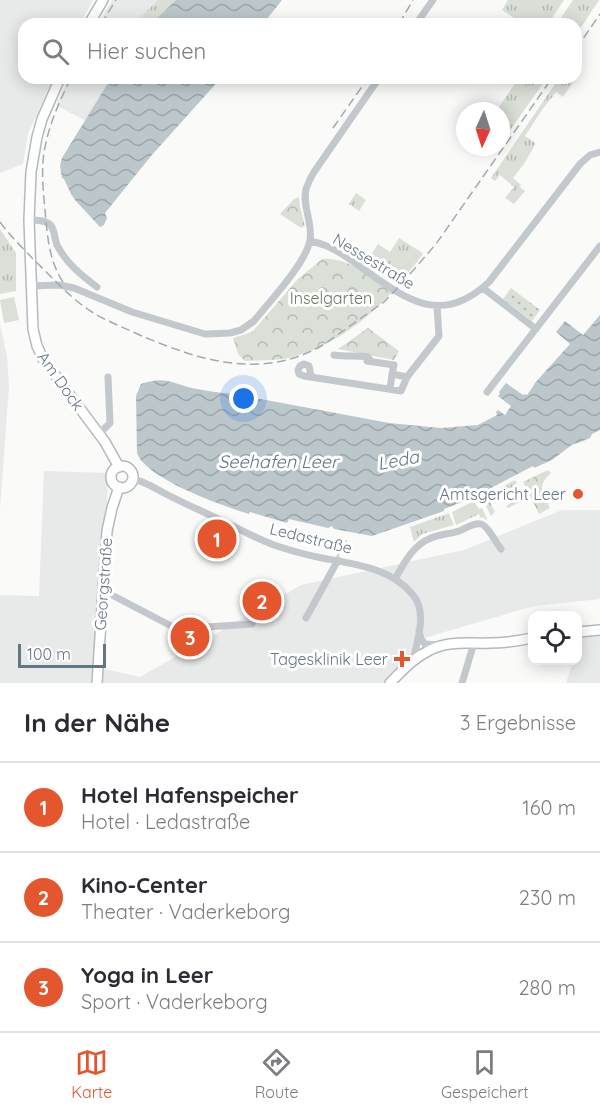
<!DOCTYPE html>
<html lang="de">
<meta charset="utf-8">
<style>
body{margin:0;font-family:Quicksand,sans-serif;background:#f7f7f7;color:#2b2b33}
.controls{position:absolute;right:18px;bottom:18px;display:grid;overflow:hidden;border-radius:12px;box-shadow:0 3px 15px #0003}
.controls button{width:54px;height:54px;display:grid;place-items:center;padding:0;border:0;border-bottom:2px solid #e1e1e2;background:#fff;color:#2b2b33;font:30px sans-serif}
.compass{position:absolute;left:456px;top:102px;width:54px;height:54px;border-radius:50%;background:#fff;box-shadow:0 3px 15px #0003;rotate:183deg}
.scale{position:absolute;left:18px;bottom:15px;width:88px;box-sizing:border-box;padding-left:6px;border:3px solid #657683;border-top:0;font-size:16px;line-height:21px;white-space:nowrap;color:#657683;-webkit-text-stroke:4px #fff;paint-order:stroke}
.you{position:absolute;left:244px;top:399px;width:21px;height:21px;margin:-15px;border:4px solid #fff;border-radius:50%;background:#1a73e8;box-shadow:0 0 0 9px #1a73e833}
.badge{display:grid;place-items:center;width:39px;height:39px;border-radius:50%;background:#e4572e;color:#fff;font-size:20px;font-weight:700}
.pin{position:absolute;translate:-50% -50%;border:3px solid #fff;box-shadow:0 2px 6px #0006}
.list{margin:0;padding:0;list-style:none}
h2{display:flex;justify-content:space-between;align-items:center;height:78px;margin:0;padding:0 24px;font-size:26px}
h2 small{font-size:20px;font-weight:400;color:#7c7c81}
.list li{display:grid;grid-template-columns:39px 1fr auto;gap:18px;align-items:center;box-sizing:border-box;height:90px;padding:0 24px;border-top:2px solid #e1e1e2}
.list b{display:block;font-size:22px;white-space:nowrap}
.list p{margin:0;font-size:20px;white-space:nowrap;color:#7c7c81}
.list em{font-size:20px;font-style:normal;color:#7c7c81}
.icon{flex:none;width:33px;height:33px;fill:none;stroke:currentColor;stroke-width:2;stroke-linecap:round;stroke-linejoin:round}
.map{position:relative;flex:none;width:600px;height:683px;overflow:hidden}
.search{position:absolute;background:#fff;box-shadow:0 3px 15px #0003;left:18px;right:18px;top:18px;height:66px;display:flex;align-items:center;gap:15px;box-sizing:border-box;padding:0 21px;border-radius:18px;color:#7c7c81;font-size:22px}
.sheet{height:348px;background:#fff}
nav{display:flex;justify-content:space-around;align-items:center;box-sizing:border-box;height:84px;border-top:2px solid #e1e1e2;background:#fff;font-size:16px;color:#7c7c81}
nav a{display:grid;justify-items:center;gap:3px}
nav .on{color:#e4572e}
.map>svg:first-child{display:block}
.built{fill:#e8e9e9}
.grass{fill:url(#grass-tufts)}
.forest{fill:url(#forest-crowns)}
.garden{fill:url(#garden-dots)}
.pitch{fill:#dadfd7}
.water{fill:url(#water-waves)}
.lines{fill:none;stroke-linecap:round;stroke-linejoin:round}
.stream{stroke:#bbc7cb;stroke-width:1.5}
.secondary-casing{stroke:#b3babf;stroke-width:12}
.minor{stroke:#c3c8cc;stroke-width:7}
.secondary{stroke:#fff;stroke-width:9}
.rail{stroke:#a2aab0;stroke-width:1.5;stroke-dasharray:9 4.5;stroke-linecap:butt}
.poi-dot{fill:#e4572e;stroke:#fff;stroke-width:2}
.labels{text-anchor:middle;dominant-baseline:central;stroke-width:6;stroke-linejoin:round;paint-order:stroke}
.street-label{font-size:16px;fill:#657683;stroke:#fff}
.park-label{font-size:16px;fill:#687a64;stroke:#fff}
.poi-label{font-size:16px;fill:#657683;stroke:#fff;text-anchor:end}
.water-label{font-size:18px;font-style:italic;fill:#60757c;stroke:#fff}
</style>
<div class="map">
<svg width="600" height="683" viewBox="0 0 600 683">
<defs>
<pattern id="grass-tufts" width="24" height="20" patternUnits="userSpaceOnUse" patternTransform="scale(1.5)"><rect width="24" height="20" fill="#dadfd7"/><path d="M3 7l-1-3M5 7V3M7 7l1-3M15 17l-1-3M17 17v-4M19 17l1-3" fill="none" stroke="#b4b9b4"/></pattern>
<pattern id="forest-crowns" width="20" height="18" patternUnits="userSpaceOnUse" patternTransform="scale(1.5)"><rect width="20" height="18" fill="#dadfd7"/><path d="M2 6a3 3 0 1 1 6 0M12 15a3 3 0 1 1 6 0" fill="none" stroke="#b4b9b4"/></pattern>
<pattern id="garden-dots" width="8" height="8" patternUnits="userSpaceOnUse" patternTransform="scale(1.5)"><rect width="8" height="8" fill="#dadfd7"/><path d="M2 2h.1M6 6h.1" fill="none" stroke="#b4b9b4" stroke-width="1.8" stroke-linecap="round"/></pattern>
<pattern id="water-waves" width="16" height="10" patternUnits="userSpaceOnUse" patternTransform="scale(1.5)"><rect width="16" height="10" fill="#bbc7cb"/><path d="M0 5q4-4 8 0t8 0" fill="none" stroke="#9ca6aa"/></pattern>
</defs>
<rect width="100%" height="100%" fill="#fafaf8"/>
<path class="built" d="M0,0H93L80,24H24V78H53L28,134L23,164L0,173Z
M112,0H176L151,24H98Z
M69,78H116L108,83L86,121L56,105Z
M0,324L7,356L9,386L0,509Z
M44,471L108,473L107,509L102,530L96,640L91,683H0V595L39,596Z
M562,510H600V599L534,606L414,641L411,658L383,683H102L104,669L140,677L301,585L464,550Z
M600,635V683H566L573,661L578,660V647L581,636Z"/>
<path class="grass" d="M158,0H176L151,24H134Z
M508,0H564L548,24H523L502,10Z
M573,0H599L576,35V24H557Z
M519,78H547L501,143V111H496Z
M559,78H570L574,81L563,97L556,92L542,110L525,136L535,143V145L524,164L513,178L521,185L520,187L525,191L514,204L505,198L514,187L500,175L495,181L491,178Z
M356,193L366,200L359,211L349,204Z
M0,229L16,253V291L0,294Z
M399,238L421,252L423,254L399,284L384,274L385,272L367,261L378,244L390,252Z
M515,480L524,500L508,508L506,506L518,499L512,487L489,500L495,512L492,514L493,515L491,516L486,506L488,504L485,498V496Z
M472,502L475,503L479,509L482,508L487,519L485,520L484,517L481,518L479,514L456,525L452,512Z
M449,513L454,525L422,534L414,542L410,527Z"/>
<path class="forest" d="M299,197L300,207L305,226L301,228L280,214L294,199Z
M322,259C349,257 372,278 392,292C367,320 333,345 296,356C280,361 262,360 245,361L238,354L233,338L252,332L298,279Z
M368,328L399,351L394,360L338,349Z
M548,470L551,473C536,487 543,491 550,508L539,514L523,482Z"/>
<path class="garden" d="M511,288L540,310L532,321L503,299Z"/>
<path class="pitch" d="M14,297L19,320L4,323L0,300Z"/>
<path class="water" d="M176,0H282L263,24H151Z
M116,78H221L151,156L105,213L107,218L104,225L100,227L75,200L71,194L64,179L62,178L60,166L62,158L108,83Z
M600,315V430L592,434L590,438L578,443L573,444L552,460L534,468L533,466L472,498L444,509V511L372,536L334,529L332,526L328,528L289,519L287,523L250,512L249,514C223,506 146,479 137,453L136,396L141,384C164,376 170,382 192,388C206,391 220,393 234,394L389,423L441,428L478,425L497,415L496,412L498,410L505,415L511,406L498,396L500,394L499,392L506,383L523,395L525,394L527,395L534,385V384L570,344L556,332L565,321L583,335Z"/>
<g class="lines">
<path class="stream" d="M337,557L346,541"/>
<defs>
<path id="secondary" d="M89,24L103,0
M60,78L42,119L37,137L31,172L29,220L33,329L37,346L43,359L105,442L119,467
M111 477a11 11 0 1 1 22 0a11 11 0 1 1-22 0Z
M578,632L600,630
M97,683L107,531L112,508L119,487
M390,683C402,671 413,658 430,650C450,640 469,644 490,643C505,643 518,641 532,638"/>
</defs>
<use href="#secondary" class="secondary-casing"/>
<path class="minor" d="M416,24L433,0
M29,220C35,220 43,220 48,223C55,227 54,238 57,245C66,263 81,275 97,287
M310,241C327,244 342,253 355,263C401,295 438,330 489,282L580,164L590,155L600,152
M30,286L59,285L74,288L132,312L205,334L230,333L241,330L254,321C270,301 306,263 310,240C313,223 302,206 306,189C308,183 311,177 314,172L379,78
M483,288L536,329
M334,355C346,357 356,355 368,357L371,361
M367,361L394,365L392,374
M311,376L309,366L304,364L300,366L298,370L299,374L304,376L401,391L407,377L439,336L437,306
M390,389L392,374L407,377
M487,392L600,246
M99,434L110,423L108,377
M133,479C148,482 160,492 174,498C189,506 205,512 220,520C238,528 255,538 274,545C289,550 306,555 322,558C355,564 391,568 413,595C428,613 417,640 413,661
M395,579C404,563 413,545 431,538C440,534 450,534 459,531C465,529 474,522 481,524C488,526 496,543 501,549
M103,593L110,594L177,629L252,624
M306,618L338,560
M419,631L421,639L425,644L439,645
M462,683L474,643"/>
<use href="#secondary" class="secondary"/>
<path class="rail" d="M101,24L116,0
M399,24L413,0
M576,49L600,14
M333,128L368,78
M0,222C10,236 23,248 34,260C53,278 70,298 92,312C108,322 125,328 142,336C201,361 263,380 323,345L384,302L403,282L436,244L552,78
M63,282C51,264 48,243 46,221C44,197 40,171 45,147C50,122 60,100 71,78"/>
</g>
<g class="poi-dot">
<circle cx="578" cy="494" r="6"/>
<path d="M399 650h6v6h6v6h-6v6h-6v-6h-6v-6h6z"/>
</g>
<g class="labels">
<g class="street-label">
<text transform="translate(374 261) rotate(31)">Nessestraße</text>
<text transform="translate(61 381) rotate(55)">Am Dock</text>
<text transform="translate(311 538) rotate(14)">Ledastraße</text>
<text transform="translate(103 584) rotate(-86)">Georgstraße</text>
</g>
<g class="park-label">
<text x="331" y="298">Inselgarten</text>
</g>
<g class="poi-label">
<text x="566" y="494">Amtsgericht Leer</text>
<text x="388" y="659">Tagesklinik Leer</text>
</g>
<g class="water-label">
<text transform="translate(398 460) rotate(-11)">Leda</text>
<text x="278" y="461">Seehafen Leer</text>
</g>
</g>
</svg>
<div class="controls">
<button><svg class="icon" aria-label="locate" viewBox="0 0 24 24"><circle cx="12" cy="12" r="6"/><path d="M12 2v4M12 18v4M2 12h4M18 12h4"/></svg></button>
</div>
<svg class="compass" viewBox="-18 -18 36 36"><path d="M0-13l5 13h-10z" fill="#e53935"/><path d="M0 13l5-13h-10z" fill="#7c7c81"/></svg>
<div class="scale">100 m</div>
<div class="you"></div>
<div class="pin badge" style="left:217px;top:539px">1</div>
<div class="pin badge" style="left:262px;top:601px">2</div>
<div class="pin badge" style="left:190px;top:637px">3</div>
<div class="search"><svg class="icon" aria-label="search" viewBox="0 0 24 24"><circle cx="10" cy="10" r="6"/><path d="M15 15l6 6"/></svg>Hier suchen</div>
</div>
<section class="sheet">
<h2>In der Nähe<small>3 Ergebnisse</small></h2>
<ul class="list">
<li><span class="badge">1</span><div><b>Hotel Hafenspeicher</b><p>Hotel · Ledastraße</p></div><em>160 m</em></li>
<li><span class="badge">2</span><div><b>Kino-Center</b><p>Theater · Vaderkeborg</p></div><em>230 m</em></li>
<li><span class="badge">3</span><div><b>Yoga in Leer</b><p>Sport · Vaderkeborg</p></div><em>280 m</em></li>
</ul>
</section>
<nav>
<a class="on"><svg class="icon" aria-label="map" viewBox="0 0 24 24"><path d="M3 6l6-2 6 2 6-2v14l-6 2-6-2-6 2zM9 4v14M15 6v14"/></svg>Karte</a>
<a><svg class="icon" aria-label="directions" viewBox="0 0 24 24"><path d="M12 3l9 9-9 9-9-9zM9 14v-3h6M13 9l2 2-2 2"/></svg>Route</a>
<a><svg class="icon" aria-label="saved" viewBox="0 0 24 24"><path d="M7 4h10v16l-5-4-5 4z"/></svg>Gespeichert</a>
</nav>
